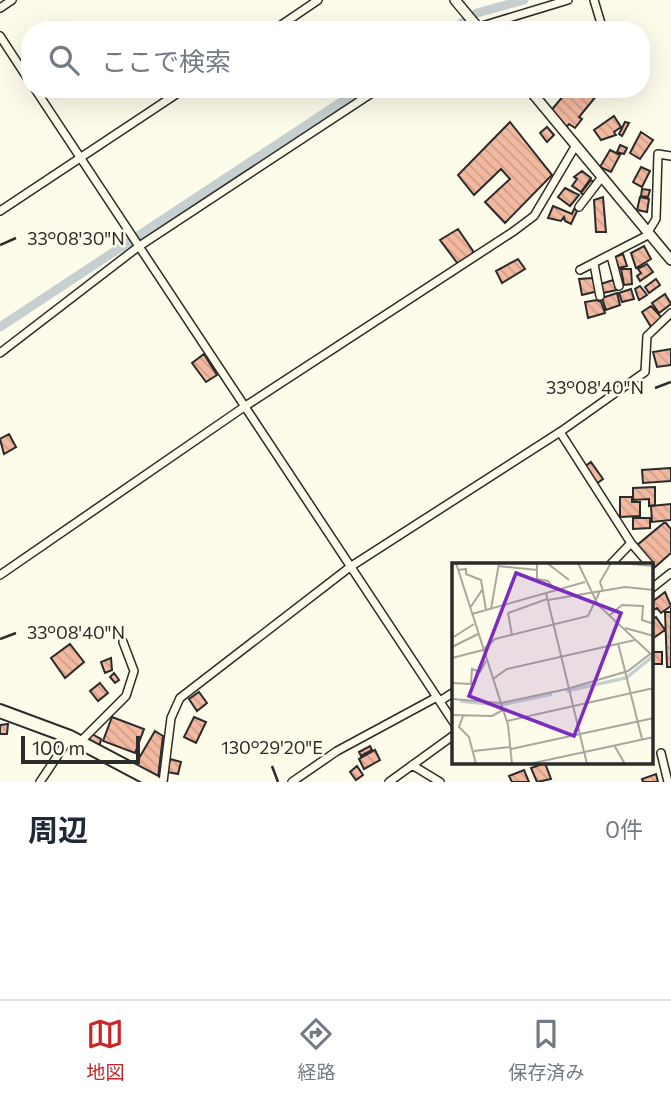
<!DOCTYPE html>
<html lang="ja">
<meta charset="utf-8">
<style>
body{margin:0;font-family:Commissioner,"Noto Sans JP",sans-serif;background:#f2f2f3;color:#1f2937}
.scale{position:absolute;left:21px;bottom:18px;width:119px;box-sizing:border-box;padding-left:7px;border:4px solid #2b2b2b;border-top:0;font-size:19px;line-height:24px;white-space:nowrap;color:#2b2b2b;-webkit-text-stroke:5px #fdfbea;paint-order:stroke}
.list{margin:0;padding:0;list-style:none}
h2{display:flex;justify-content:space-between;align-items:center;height:91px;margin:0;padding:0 28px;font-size:30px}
h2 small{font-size:23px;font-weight:400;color:#747a83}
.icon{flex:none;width:38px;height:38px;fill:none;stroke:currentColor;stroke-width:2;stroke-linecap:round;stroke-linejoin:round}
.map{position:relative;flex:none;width:671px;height:782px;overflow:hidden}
.search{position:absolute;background:#fff;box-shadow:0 7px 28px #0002;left:21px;right:21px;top:21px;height:77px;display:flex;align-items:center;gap:18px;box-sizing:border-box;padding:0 24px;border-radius:28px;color:#747a83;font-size:26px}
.sheet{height:217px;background:#fff}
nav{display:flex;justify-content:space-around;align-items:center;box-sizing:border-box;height:98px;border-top:2px solid #e0e1e3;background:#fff;font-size:19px;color:#747a83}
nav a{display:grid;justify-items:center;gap:4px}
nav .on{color:#c62828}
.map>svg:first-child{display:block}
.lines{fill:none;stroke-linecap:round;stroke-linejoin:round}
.canal{stroke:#c7d0d0;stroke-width:9}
.building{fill:url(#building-back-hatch);stroke:#2b2b2b;stroke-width:2}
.minor-casing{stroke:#2b2b2b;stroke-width:10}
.tertiary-casing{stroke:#2b2b2b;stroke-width:12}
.trunk-casing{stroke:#2b2b2b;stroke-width:16}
.minor{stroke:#fdfbea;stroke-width:7}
.tertiary{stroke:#fdfbea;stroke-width:9}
.trunk{stroke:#fdfbea;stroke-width:12}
.ticks{fill:none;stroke:#2b2b2b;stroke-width:2.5}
.inset-river{fill:none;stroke:#c7d0d0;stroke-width:3.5}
.inset-road{fill:none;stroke:#a9a89e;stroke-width:2}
.view{fill:#7b2cbf;fill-opacity:0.15;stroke:#7b2cbf;stroke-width:3.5}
.inset-edge{fill:none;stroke:#2b2b2b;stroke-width:3.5}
.ticks-label{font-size:18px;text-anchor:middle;fill:#2b2b2b;stroke:#fdfbea;stroke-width:5;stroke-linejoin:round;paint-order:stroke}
</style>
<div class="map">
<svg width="671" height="782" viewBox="0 0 671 782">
<defs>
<pattern id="building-back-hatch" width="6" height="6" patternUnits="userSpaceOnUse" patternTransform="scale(1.75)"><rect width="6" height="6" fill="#f2b8a0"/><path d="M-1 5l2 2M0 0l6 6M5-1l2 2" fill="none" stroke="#d09e8a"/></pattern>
</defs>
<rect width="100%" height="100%" fill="#fdfbea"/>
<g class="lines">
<path class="canal" d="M451,30L477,13L524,0
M0,327L361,89"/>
</g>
<path class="building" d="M569,89H602L579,117L582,119L575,128L569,124L565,129L549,113Z
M614,116L621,127L614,132L616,135L601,140L594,130Z
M510,122L552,175L505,223L485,202L510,179L501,169L474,195L458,175Z
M625,122L629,123L622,136L619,134Z
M547,127L554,135L547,142L540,133Z
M641,132L653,140L640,159L630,153Z
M620,145L627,148L624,154L617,152Z
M610,150L620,155L611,172L600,167Z
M641,167L650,171L642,187L633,182Z
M582,171L591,178L581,192L572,186L577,179L574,177Z
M591,180L594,182L584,195L581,193Z
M565,188L579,195L570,206L558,197Z
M642,189L650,190L648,197L641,196Z
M603,197L606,232H596L594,200Z
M640,197L649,199L647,212L637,210Z
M553,206L572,214L574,209L577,211L571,224L565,221L564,217L561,221L548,218Z
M458,229L473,251L472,256L458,264L440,240Z
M644,246L651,259L636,268L631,253Z
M623,254L627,266L619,268L615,257Z
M518,259L525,269L502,283L496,271Z
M647,264L653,272L640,281L637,276L641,273L638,269Z
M621,269H631L632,284L624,285Z
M593,278L598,291L582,295L579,279Z
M656,279L660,285L649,293L645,287Z
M613,280L617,290L603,293L601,284Z
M640,286L647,295L639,300L635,289Z
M631,289L634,299L622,302L619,293Z
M617,293L620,305L606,310L602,298Z
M665,294L671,304L659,313L652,303Z
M597,300L601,302L605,313L588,318L585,302Z
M651,306L663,319L651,327L642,312Z
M671,349V365L657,367L653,352Z
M204,354L217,375L206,382L192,363Z
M9,434L16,447L4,454L0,439Z
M591,462L603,479L596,484L584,467Z
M671,468V481L643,483L642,470Z
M655,487V505L649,506V499L633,500V488Z
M620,497H632V502H640V516L620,517Z
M671,504V520L652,522L651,506Z
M633,518H650V528L633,529Z
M665,522L671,529V553L654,568L636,546Z
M665,592L671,606L661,613L657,608L652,611V602Z
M671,608V667H667L665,612H671Z
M656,617L665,630L652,639V619Z
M70,644L84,662L65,678L51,658Z
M652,652H662V664H652Z
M111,658L112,670L105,673L101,662Z
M114,673L119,680L115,683L110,677Z
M100,683L108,693L98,701L90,691Z
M199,692L207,703L197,711L189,699Z
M112,717L144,729L135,753L103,741Z
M194,717L206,722L196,743L184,737Z
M8,724L7,734H0V725Z
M155,731L163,736L158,778L135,765Z
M92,734L101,739L99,748L87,742Z
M370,746L372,750L361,756L359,752Z
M375,750L380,760L364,769L359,759Z
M170,759L181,762L178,774L167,772Z
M545,763L551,779L537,782L531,768Z
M357,766L363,775L356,780L350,772Z
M524,770L529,782H512L509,776Z
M656,774L658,782H643L642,779Z"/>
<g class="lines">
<defs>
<path id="minor" d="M594,0L603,30
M0,8L12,0
M274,30L318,0
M469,30L568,0
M0,36L30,82
M35,89L454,723
M579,207L602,177
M0,211L184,89
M648,232L656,219L658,154L671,156
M611,256L619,286
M594,264L600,296
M580,270L650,234
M0,353L138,247L378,89
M560,432L631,543L650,565
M610,565L631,543
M0,575L244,407L514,231L534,216L576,145
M652,588L671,573
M440,701L454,692
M80,742L126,696L134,671L123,642
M661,753L668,782
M412,765L440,782
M40,782L70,737
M163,782L171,718L180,698L350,567L560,432L645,372L647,336L671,313
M292,782L337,751L437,697
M389,782L454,735"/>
<path id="tertiary" d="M455,0L480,30
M529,89L671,260"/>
<path id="trunk" d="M0,711L70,737L155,782"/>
</defs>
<use href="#minor" class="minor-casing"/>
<use href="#tertiary" class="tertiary-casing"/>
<use href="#trunk" class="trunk-casing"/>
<use href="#minor" class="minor"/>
<use href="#tertiary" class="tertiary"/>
<use href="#trunk" class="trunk"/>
</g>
<path class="ticks" d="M0,245L16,238M655,388L671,382M0,639L16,633M272,766L278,782"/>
<g transform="translate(452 563)">
<rect width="201" height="201" fill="#fdfbea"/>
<path class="inset-river" d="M114,128L174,115L200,94M8,138L48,142L100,131"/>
<path class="inset-road" d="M4,0L56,162L60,201M85,0V16L96,18L104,28M95,0L117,17M126,0L146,42L202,94M166,0L202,3M46,3L85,7M6,7L14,6V11L29,17L34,47M151,28L148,19L159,0M94,30L135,201M96,37L173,24L202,27M18,45L30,27M39,46L47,0M56,50L95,36M56,50L60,72M20,51L133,19M158,52L170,42L191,43L190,57L202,61M173,65L202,73M0,75L22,61M166,80L190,176M0,84L26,71M0,95L31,87L43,76L136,53L148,28M41,116L55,106L183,77M0,120L19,121L20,106L28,109L34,98M0,136L49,140L115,126L176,108L198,91M0,152L40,153L51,147M11,153L7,164L17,174L24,201M55,158L202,125M162,182L173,201M59,186L202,155M22,188L58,184M77,201L202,174"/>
<path class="view" d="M64,10L169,50L122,173L17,133Z"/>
<rect width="201" height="201" class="inset-edge"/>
</g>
<g class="ticks-label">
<text x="76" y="245">33°08'30"N</text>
<text x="595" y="394">33°08'40"N</text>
<text x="76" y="639">33°08'40"N</text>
<text x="272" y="754">130°29'20"E</text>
</g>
</svg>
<div class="scale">100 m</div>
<div class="search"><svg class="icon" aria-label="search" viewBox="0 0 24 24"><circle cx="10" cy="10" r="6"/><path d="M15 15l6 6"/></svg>ここで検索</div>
</div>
<section class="sheet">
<h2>周辺<small>0件</small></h2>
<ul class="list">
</ul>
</section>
<nav>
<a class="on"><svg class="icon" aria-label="map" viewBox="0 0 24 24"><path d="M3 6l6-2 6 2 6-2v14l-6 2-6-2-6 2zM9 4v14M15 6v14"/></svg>地図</a>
<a><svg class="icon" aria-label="directions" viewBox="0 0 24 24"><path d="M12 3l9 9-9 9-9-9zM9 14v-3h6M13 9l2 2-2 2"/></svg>経路</a>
<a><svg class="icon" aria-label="saved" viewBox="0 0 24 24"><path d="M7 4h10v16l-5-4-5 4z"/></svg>保存済み</a>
</nav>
